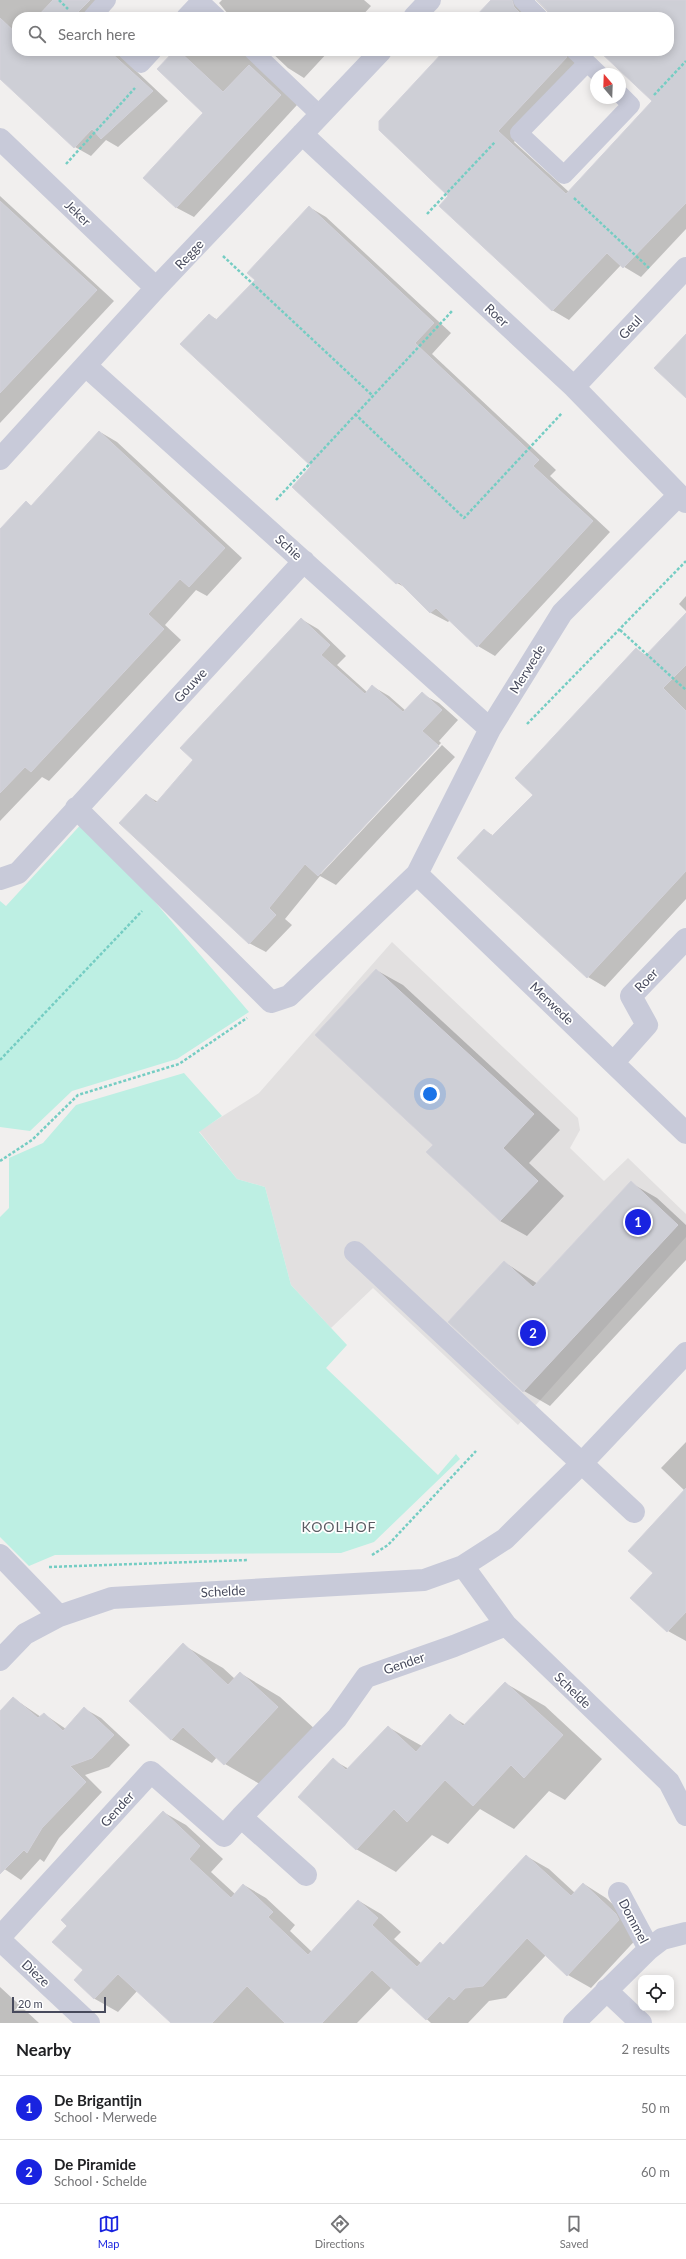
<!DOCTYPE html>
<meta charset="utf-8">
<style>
body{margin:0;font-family:Lato,sans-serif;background:#f6f6f6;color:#202124}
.controls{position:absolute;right:12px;bottom:12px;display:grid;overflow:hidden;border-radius:8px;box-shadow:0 2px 10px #0003}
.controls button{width:36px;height:36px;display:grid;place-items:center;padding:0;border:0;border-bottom:1px solid #e0e0e0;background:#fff;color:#202124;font:20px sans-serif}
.compass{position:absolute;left:590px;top:68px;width:36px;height:36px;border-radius:50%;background:#fff;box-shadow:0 2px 10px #0003;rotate:341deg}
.scale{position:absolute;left:12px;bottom:10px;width:94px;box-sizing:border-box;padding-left:4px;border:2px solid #474a5c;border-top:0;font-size:11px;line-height:14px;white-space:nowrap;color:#474a5c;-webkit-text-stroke:3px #fff;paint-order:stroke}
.you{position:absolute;left:430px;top:1094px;width:14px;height:14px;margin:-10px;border:3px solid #fff;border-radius:50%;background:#1a73e8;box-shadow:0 0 0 6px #1a73e833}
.badge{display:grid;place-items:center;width:26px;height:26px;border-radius:50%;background:#1923e0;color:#fff;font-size:13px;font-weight:700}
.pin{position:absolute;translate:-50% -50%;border:2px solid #fff;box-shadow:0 1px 4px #0006}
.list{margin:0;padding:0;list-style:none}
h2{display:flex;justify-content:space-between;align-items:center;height:52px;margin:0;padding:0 16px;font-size:17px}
h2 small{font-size:13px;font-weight:400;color:#757577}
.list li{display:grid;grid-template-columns:26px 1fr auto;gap:12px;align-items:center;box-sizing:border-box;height:64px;padding:0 16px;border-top:1px solid #e0e0e0}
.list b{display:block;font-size:15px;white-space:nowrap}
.list p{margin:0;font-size:13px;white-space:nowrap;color:#757577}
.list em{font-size:13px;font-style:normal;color:#757577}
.icon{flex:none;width:22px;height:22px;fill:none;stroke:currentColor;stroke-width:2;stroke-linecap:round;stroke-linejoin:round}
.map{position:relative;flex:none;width:686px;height:2023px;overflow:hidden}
.search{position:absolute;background:#fff;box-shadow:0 2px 10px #0003;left:12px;right:12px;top:12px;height:44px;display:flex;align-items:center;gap:10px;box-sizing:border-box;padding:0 14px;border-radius:16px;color:#757577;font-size:15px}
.sheet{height:180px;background:#fff}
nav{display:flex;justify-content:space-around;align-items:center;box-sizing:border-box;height:56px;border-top:1px solid #e0e0e0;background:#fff;font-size:11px;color:#757577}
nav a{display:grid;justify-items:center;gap:2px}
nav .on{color:#1923e0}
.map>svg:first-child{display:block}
.education{fill:#e2e0e0}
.green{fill:#bdefe3}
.shadow{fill:#0003}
.building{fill:#cecfd6;stroke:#d3d2da}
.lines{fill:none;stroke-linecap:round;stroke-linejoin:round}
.path{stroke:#75cdc3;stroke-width:2.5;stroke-dasharray:3 2;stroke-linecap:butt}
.lane{stroke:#c8cad9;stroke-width:18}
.street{stroke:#c8cad9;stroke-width:22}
.labels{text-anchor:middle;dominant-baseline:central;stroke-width:3.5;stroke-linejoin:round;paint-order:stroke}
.street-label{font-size:13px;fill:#474a5c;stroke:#fff}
.neighbourhood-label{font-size:14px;letter-spacing:1px;fill:#5b5c63;stroke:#fff}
</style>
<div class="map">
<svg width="686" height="2023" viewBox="0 0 686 2023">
<rect width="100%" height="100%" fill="#f1efee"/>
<path class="education" d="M392,942L578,1118L580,1130L570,1148L604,1181L628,1158L686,1214V1237L518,1425L373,1288L331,1328L291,1285L265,1187L237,1179L199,1131L259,1093Z"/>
<path class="green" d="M85,820L249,1012L177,1059L72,1091L30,1131L0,1127V901L6,906Z
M184,1073L222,1116L199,1132L237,1179L265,1187L291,1285L347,1345L326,1368L438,1475L456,1454L460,1459L374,1542L341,1553L55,1555L29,1566L0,1537V1217L9,1208V1158L43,1143L76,1105Z"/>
<path class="shadow" d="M0,0H115L99,17H17V51H115L168,101L118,147L106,140L91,156L75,147L0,77Z
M222,0H364L371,6L361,17H228V14L219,3Z
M494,0H535L528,7L531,17H478Z
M536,0H686V229L641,277L621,265L569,320L552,310L450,196L446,51H588L583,67L514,142L569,192L654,101L601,51H669V17H550V14Z
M175,51H266L297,105L194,217L177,208L145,178L205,113Z
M270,51H329L304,78L288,68Z
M0,196L114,301L0,423Z
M309,207L326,217L451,333L432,354L556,470L550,476L610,532L495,656L478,646L450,620L448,622L431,613L408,589L397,583L312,466L209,315L218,320L256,280Z
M100,432L117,442L242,558L207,596L196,590L165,625L181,640L49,781L42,777L0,821V530L26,502L32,506Z
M686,596V611L679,604Z
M686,614V899L605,987L588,977L484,830L494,836L534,794L636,649L647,656Z
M301,619L318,629L346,656L337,665L367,692L372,686L389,696L406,711L422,694L439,703L458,720L439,741L441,743L319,874H321L442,745L455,757L336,885L320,876L285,919L292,925L266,952L249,943L146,795L158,802L195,760Z
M376,970L403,985L560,1130L529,1163L564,1196L527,1236L500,1221L434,1145Z
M631,1183L657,1198L686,1225V1260L550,1406L524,1391L504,1262L538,1284Z
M686,1442V1641L668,1631L654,1573L685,1491L661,1468Z
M183,1645L223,1668L235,1679L240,1673L280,1697L317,1731L265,1787L225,1764L217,1757L212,1763L172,1740L131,1701Z
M505,1683L545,1706L602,1759L565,1800L549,1791L514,1829L480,1809L448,1844L432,1835L396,1872L356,1849L333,1760L349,1769L388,1727L422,1746L450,1716L466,1725Z
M13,1698L41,1717L44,1714L66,1729L85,1709L101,1718L130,1745L109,1767L85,1775L102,1792L59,1838L44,1862L40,1859L21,1880L0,1866V1711Z
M163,1812L186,1825L223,1859L211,1872L235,1894L244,1885L266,1898L295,1925L290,1931L312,1952L359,1901L381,1914L401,1932L394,1939L422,1964L444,1945L526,1856L549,1869L575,1893L584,1884L606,1898L639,1928L642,1933L591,1988L568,1975L546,1955L506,1998L489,2001L468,2023H431L392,1987L357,2023H173L138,1990L118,2012L95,1999L75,1980L84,1970L68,1926Z
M0,1987L39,2023H0Z"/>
<path class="building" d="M53,0H90L73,17H37Z
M491,0H512L514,7L524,17H475Z
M537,0H686V203L623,268L607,253L552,311L439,206L448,196L379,130V121L444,51H565L567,57L498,131L566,194L652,101L599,51H669V17H549L547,10Z
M0,18L17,34V51H109L153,91L101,139L92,129L74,148L0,79Z
M174,51H179L223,92L249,65L281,95L176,208L143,178L203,113L157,69Z
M0,201L97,290L0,393Z
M309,206L434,323L415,343L539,460L533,466L593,521L477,647L436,608L430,613L399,582L396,584L292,487L311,466L180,344L209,314L216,320L255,280L247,273Z
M686,334V398L654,368Z
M99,431L225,548L189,587L180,579L148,614L164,629L31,772L25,767L0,793V529L26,501L31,506Z
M686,613V665L663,688L686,711V871L587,978L457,858L484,829L492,836L533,795L515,778L636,648L645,656Z
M301,618L330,645L321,655L365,694L372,685L403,712L422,692L442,710L422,731L439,746L318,876L305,864L269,908L276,915L249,944L119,823L146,794L156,803L193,760L180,748Z
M376,969L534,1114L503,1148L538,1181L500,1221L426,1152L433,1145L315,1035Z
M631,1181L678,1225L523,1392L448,1322L504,1261L533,1287Z
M686,1488V1612L667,1632L630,1598L653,1573L628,1551Z
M183,1643L228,1685L240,1672L278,1707L224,1765L183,1727L171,1740L129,1701Z
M505,1682L563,1735L524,1778L511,1765L473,1806L445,1780L407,1822L394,1809L356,1850L298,1797L333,1758L346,1770L388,1726L416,1752L450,1714L463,1726Z
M13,1697L38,1718L44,1713L63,1731L84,1707L114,1735L92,1758L70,1766L86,1782L42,1828L27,1853L24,1850L0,1874V1711Z
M163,1811L200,1846L189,1859L231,1898L243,1884L273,1912L268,1917L308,1955L358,1900L378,1918L372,1925L417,1967L440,1942L443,1945L526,1855L571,1896L583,1883L616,1914L619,1920L567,1976L527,1938L483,1986L465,1988L454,2000L449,1996L426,2020L372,1970L322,2023H285L247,1986L212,2023H171L118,1974L94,1999L74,1980L83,1970L52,1942L67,1926L61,1920Z"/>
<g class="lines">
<path class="path" d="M59,0L68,9
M654,95L686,61
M66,164L135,88
M574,198L649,268
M427,214L495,142
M223,256L373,396
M355,414L464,518L562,413
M276,500L453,310
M620,630L686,690
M527,724L686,561
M0,1060L142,911
M0,1161L32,1140L78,1095L179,1064L247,1018
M372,1555L388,1545L476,1451
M49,1567L248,1560"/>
<path class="lane" d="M199,0L217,17
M522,0L539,17
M92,17L107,0
M185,17L200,1
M127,51L141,64L153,51
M253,51L320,115
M575,51L599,74
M587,63L519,133L564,175L631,105L620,94"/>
<path class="street" d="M414,17L430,0
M302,134L574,387L686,502
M0,139L156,288
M86,366L490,729
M574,387L686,268
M0,459L156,288L381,51
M679,495L562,613L490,729L417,874L686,1133
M76,808L271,1002L289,996L417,874
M0,879L18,873L304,561
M614,1062L647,1025L631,996L686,939
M355,1252L634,1512
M0,1555L59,1616
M463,1566L506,1625L669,1782L686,1815
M0,1660L25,1634L59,1616L112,1598L424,1580L463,1566L505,1539L583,1462L686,1353
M241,1817L337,1718L366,1677L454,1646L506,1625
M619,1893L649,1949
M0,1937L151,1772L224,1836L241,1817L306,1875
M0,1940L89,2023
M606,1990L641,2023
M574,2023L649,1949L662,1939L686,1933"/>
</g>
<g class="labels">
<g class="street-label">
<text transform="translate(78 213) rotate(44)">Jeker</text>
<text transform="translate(189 254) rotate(-47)">Regge</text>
<text transform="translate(497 315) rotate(43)">Roer</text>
<text transform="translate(630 327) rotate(-47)">Geul</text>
<text transform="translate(289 547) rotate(42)">Schie</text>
<text transform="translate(527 669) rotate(-58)">Merwede</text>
<text transform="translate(190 685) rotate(-47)">Gouwe</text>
<text transform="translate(646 980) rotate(-46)">Roer</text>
<text transform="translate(552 1003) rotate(44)">Merwede</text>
<text transform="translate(223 1591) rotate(-3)">Schelde</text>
<text transform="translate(404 1663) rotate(-19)">Gender</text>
<text transform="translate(573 1690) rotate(44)">Schelde</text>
<text transform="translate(117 1809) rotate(-48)">Gender</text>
<text transform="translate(634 1921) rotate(62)">Dommel</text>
<text transform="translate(36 1973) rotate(43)">Dieze</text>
</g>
<g class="neighbourhood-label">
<text x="339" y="1526">KOOLHOF</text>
</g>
</g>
</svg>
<div class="controls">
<button><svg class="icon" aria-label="locate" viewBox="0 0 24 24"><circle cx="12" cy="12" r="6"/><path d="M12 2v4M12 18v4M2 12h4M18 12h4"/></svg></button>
</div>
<svg class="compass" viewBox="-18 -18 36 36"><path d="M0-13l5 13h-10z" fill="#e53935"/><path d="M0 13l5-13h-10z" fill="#757577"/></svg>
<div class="scale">20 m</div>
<div class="you"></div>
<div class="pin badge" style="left:638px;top:1222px">1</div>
<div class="pin badge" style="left:533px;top:1333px">2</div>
<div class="search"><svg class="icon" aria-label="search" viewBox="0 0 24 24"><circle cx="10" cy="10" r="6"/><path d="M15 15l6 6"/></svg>Search here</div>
</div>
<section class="sheet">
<h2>Nearby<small>2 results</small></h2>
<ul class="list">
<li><span class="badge">1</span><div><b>De Brigantijn</b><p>School · Merwede</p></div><em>50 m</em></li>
<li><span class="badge">2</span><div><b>De Piramide</b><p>School · Schelde</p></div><em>60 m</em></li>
</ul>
</section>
<nav>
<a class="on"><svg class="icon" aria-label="map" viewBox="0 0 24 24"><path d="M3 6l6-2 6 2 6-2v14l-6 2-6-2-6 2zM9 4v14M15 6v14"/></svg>Map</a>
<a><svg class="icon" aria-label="directions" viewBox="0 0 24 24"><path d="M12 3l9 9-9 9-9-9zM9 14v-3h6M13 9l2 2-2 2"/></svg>Directions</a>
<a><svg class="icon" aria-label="saved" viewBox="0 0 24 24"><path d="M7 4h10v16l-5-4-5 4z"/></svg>Saved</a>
</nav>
